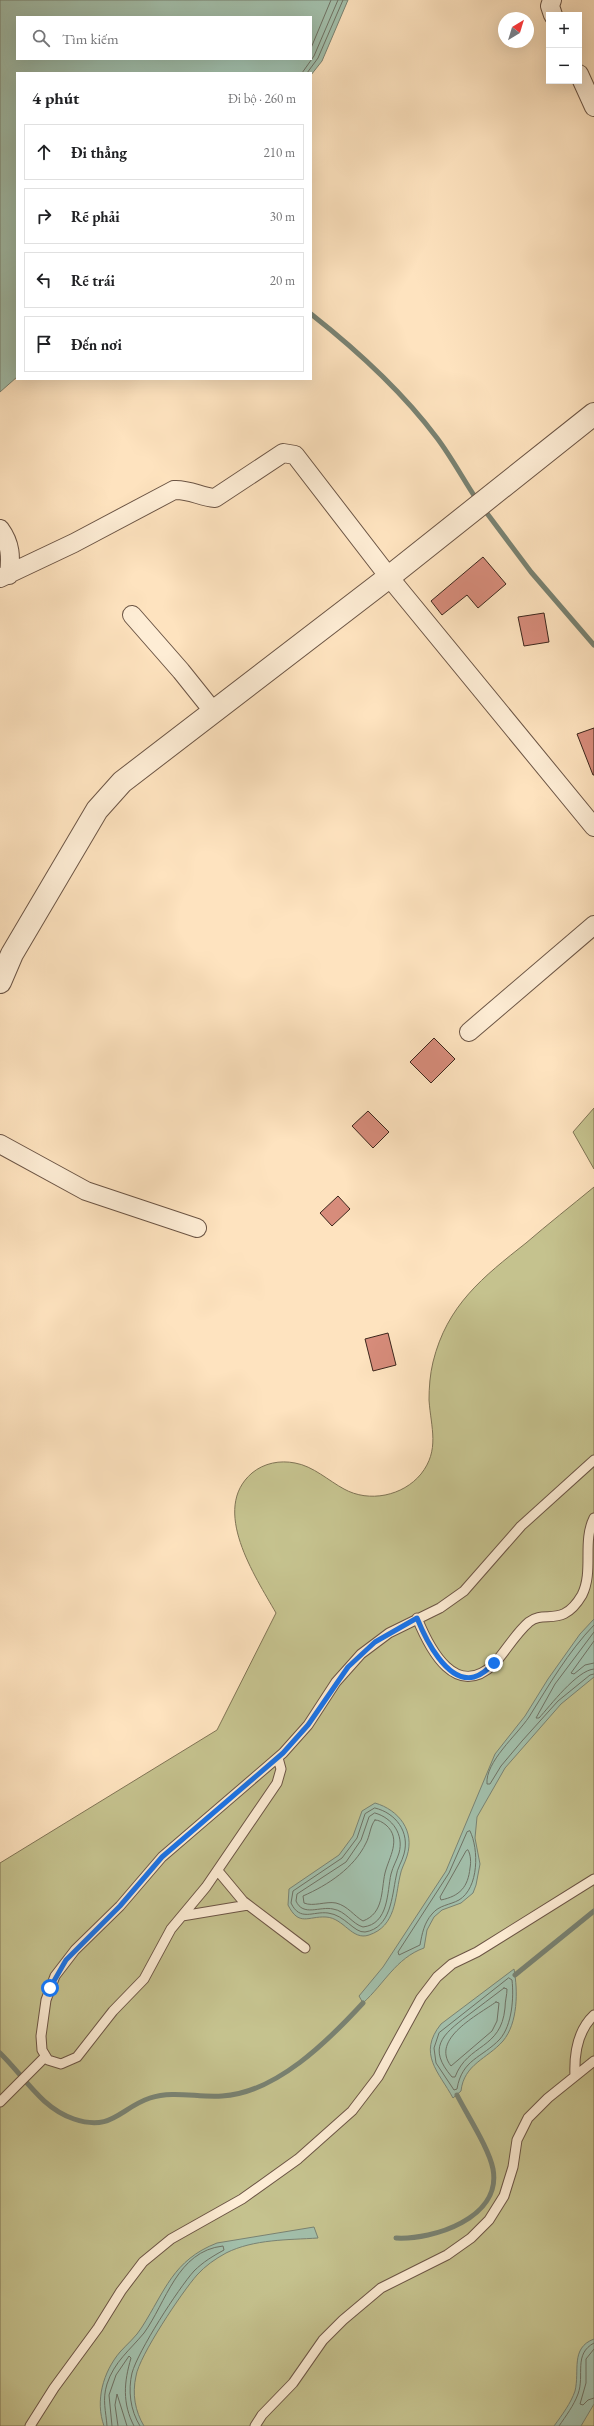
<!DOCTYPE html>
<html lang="vi">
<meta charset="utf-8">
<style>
body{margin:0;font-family:"EB Garamond",serif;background:#f6f6f6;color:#202124}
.controls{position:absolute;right:12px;top:12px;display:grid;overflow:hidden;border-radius:0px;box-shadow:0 4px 16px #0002}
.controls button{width:36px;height:36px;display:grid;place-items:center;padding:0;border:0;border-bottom:1px solid #e0e0e0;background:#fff;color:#202124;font:20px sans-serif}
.compass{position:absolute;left:498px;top:12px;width:36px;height:36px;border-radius:50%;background:#fff;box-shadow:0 4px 16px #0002;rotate:38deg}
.stop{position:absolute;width:12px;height:12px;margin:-9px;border:3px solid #1a73e8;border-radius:50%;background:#fff}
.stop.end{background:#1a73e8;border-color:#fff;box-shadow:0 1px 4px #0008}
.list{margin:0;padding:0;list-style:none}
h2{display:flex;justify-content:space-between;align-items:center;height:52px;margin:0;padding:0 16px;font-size:17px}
h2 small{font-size:13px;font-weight:400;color:#757577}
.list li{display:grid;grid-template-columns:26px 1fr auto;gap:12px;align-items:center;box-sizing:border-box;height:56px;margin:0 8px 8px;padding:0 8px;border:1px solid #e0e0e0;border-radius:0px}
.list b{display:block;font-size:15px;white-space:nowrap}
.list em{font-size:13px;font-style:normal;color:#757577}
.icon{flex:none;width:22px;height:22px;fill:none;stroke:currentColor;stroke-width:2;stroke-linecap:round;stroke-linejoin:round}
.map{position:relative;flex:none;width:594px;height:2426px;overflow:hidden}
.search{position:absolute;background:#fff;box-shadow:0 4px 16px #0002;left:16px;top:16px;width:296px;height:44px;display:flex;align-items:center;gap:10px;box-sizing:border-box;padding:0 14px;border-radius:0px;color:#757577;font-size:15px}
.panel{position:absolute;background:#fff;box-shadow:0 4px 16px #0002;left:16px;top:72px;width:296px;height:308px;border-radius:0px}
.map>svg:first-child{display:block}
.green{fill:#c5c28e;stroke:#807455}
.water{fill:#a2bfab;stroke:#798272;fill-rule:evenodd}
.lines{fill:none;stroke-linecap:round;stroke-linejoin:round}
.shore{stroke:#6f7264;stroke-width:1}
.stream{stroke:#798272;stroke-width:5}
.building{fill:#d78c7b;stroke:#3c261c}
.service-casing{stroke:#6c5545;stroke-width:11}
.minor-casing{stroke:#6c5545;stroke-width:20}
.tertiary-casing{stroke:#6c5545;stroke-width:24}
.service{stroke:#feedd5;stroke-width:9}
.minor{stroke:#feedd5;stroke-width:18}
.tertiary{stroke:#feedd5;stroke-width:22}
.route{stroke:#1a73e8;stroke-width:5}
</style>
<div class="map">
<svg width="594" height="2426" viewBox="0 0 594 2426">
<rect width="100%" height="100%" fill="#fee3bf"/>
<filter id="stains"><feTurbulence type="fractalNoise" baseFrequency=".005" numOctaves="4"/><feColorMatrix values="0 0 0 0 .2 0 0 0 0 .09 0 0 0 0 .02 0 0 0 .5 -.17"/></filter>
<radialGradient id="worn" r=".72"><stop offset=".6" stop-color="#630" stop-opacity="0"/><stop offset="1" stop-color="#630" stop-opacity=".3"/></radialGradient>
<path class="green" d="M594,1108V1169L573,1132Z
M594,1187V2426H0V1863L217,1730L276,1613C255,1576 210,1509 252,1473C264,1463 280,1460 295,1463C313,1466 329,1481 344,1489C369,1503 403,1496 421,1474C440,1450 431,1428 429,1400C429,1388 430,1374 433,1362C447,1305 483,1277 526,1243C548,1224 571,1206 594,1187Z"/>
<path class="water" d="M0,0H348L322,61L311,75L17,73V377L0,392ZM17,17H311V59H17Z
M594,1619V1677L561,1704L505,1768L477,1817L475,1838L480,1864L476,1885L473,1893L461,1903L442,1910L434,1917L427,1930L424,1948C396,1958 384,1984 363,2003L359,1996L383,1967L446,1871L495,1754L525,1716L548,1679L580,1634Z
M375,1803C399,1810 415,1831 407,1856C405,1863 401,1869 400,1876C395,1898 396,1926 369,1935C352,1941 344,1918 326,1917C308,1916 299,1927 288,1905L289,1889L339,1855L353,1836L362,1811Z
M514,1969C518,1991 518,2023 503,2041C487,2059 464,2064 461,2091L453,2098C439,2072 417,2054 441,2024Z
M314,2227L318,2238C288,2240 254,2239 226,2253C215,2259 205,2266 197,2275C182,2292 139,2356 136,2376C132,2394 135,2411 144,2426H104C95,2401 103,2372 120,2352C127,2344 136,2337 142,2327C165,2291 173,2260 217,2243Z
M594,2339V2404L581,2426H554C562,2415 571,2403 575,2391C580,2371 570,2348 594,2339Z"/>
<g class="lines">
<path class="shore" d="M311,48L331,0
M302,73L314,56L338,0
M307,73L318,58L343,0
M594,1625C568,1652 549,1685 529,1717C517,1735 485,1762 487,1784H490L501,1766L522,1741L558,1701L590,1675L594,1674
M594,1632L555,1684L536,1718H539C550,1706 577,1670 594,1669
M594,1641L571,1673L574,1674L585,1665L594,1663
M375,1808C396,1813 410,1832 404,1854C402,1862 397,1868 396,1877C392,1896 391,1928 365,1932C354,1933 345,1915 328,1913C313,1911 300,1922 291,1903L293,1891L342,1858L357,1838L365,1814Z
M375,1813C393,1818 404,1835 399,1853C397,1860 393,1866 391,1874C387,1892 389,1924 363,1927C352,1924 346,1911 333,1909C320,1906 303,1917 296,1901L297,1894L346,1862L361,1840L369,1817Z
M375,1820C379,1820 382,1822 386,1825C402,1839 389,1857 385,1873C381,1891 384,1913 363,1921C354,1916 348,1906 336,1903C326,1901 313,1907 304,1903L303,1896C328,1885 354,1868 366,1843C370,1836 370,1826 375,1820Z
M470,1831C479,1849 479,1888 459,1900C450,1905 439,1905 432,1914C424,1923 422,1934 420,1945L399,1955L398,1952L449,1873L467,1832Z
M468,1850C471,1855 471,1863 470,1868C468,1887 460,1896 441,1900L440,1897L466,1851Z
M509,1978L512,1980C514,1998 512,2025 500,2039C482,2058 462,2059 457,2089L454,2090L436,2063L434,2048L439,2033Z
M504,1988L507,1989C507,1995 505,2001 505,2008C501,2050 468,2043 455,2077H452C427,2048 442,2035 467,2016C479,2007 492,1997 504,1988Z
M496,2002L499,2003L497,2021L492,2031L451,2066C430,2039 478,2015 496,2002Z
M594,2349L586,2359V2383L580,2404L583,2405L588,2400L594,2398
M107,2426C106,2411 102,2400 107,2384C114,2362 130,2350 144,2333C166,2303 177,2251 223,2246L224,2250C213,2256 203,2262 194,2271C178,2289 138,2351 132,2373C128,2390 130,2410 140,2426
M112,2426L109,2395L116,2375L129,2356L131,2358C124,2382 122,2403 134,2426
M118,2426L115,2405L117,2394L127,2426
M559,2426C566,2416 574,2405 578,2394C585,2375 573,2354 594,2343"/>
<path class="stream" d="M311,314C358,351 401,390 437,438C452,458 463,479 477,500
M483,508L531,572L594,645
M515,1975L594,1911
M0,2053C24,2076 41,2108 74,2119C112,2132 120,2108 150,2098C174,2090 198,2098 222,2096C276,2093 328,2041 363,2003
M396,2238C433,2240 502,2218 493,2169C489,2148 467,2115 457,2095"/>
</g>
<path class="building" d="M483,557L506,584L478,608L467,595L442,615L431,601Z
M544,613L549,642L524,646L518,617Z
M594,728V775H593L577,734Z
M434,1038L455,1059L431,1083L410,1062Z
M368,1111L389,1132L373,1148L352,1126Z
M338,1196L350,1209L332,1226L320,1213Z
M388,1333L396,1365L373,1371L365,1339Z"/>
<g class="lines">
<defs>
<path id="service" d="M417,1618C430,1650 456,1700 494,1664C506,1651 515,1634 529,1622C545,1609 562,1629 582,1595C594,1571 582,1542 594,1518
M278,1758L281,1769L277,1783L206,1887L171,1929L144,1979L113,2011L77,2057L61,2064L48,2060L42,2050L41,2036L46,2000L55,1976L75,1950L120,1906L162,1857L283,1753L308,1725L336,1682L361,1654L389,1633L440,1608L464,1591L521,1526L594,1460
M218,1871L243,1901L305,1948
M182,1916L248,1905
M575,2076C574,2054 577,2031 594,2015
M0,2102L45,2057
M30,2426L54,2388L98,2328L121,2291L143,2262L171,2239L242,2199L298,2159L352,2111L378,2077L421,1998L437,1977L452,1964L477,1952L594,1879
M255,2426L262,2415L293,2383L323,2340L343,2320L381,2288L447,2255L471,2238L489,2220L504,2196L513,2167L517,2140L528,2118L548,2098L594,2061"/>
<path id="minor" d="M552,0L550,6L553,15
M579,74L594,107
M0,529C11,544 11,557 9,575
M0,578L74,543L174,490C189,489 201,497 215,498L283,453L295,455L389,577L594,827
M132,615L181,671L213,711
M469,1032L594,925
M0,1144L86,1191L197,1228"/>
<path id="tertiary" d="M0,982L12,954L97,810L122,782L389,577L594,414"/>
</defs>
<use href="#service" class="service-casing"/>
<use href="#minor" class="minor-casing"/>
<use href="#tertiary" class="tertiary-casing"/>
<use href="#service" class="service"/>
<use href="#minor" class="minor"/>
<use href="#tertiary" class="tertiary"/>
</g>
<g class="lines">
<path class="route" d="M50,1988L66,1960L120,1906L162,1857L283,1753L308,1725L348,1667L375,1642L417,1618C425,1638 447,1684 474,1677C482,1675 488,1669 494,1663"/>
</g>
<rect width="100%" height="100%" filter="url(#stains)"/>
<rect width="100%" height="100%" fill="url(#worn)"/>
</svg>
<div class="controls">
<button>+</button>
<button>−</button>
</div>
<svg class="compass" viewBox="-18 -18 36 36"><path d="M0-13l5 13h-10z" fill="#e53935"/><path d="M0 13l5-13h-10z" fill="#757577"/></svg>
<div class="stop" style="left:50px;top:1988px"></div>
<div class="stop end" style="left:494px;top:1663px"></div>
<div class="search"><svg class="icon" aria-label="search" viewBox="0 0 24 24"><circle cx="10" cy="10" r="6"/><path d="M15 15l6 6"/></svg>Tìm kiếm</div>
<section class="panel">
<h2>4 phút<small>Đi bộ · 260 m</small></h2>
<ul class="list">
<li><svg class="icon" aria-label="ahead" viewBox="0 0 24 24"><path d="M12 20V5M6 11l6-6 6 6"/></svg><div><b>Đi thẳng</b></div><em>210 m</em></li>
<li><svg class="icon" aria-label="right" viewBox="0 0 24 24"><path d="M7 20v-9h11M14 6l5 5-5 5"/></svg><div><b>Rẽ phải</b></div><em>30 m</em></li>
<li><svg class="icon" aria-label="left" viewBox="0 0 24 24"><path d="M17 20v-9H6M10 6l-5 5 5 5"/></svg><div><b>Rẽ trái</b></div><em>20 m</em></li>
<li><svg class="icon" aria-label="arrive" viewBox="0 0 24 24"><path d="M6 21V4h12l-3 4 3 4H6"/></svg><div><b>Đến nơi</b></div></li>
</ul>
</section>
</div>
